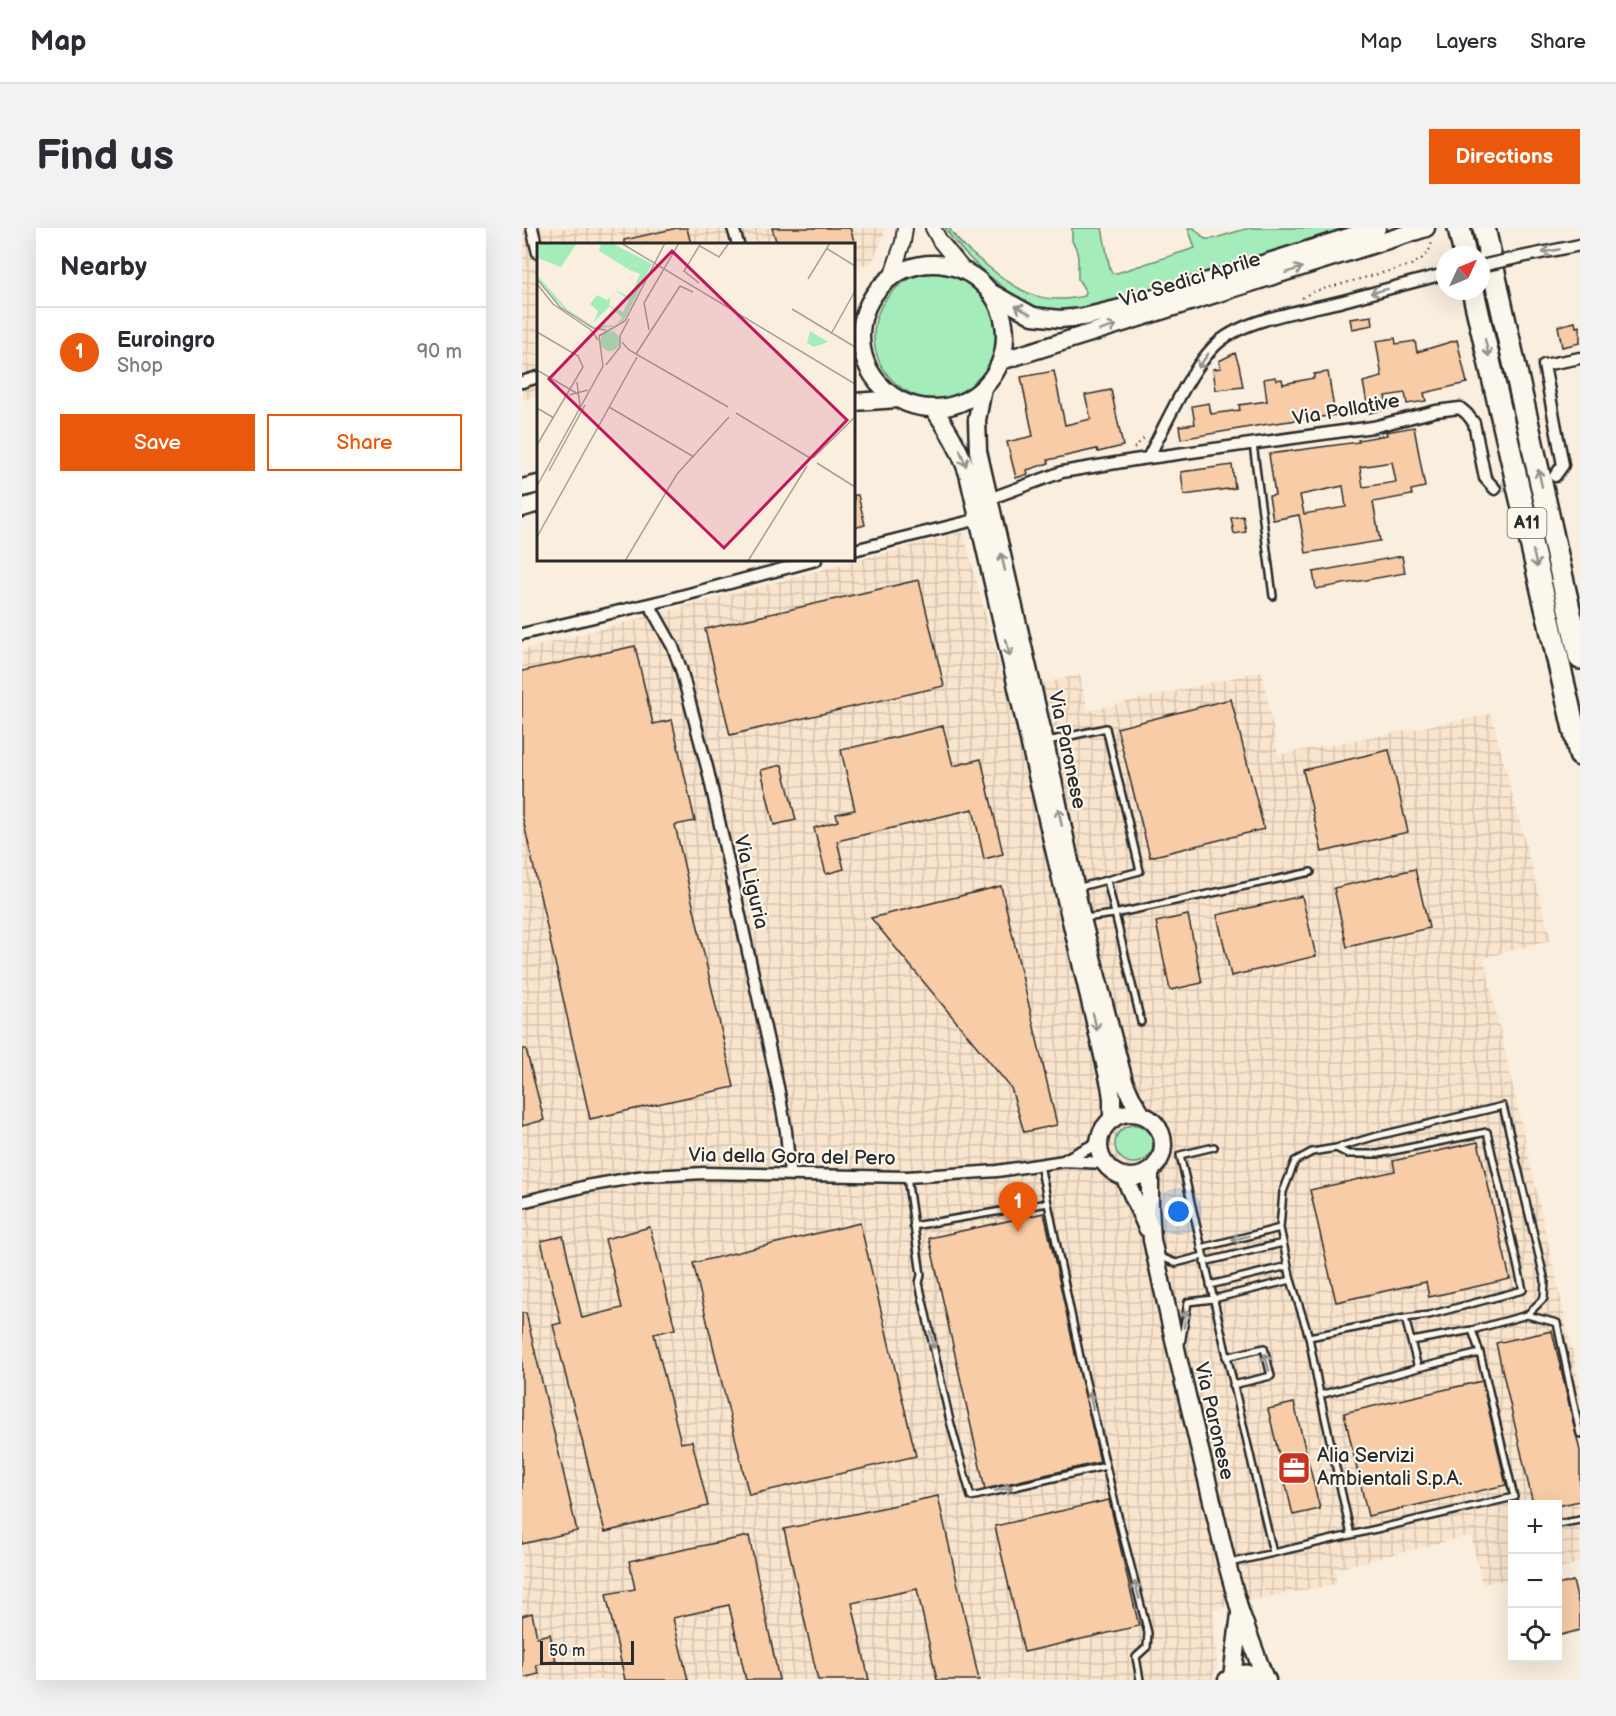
<!DOCTYPE html>
<meta charset="utf-8">
<style>
body{margin:0;font-family:"Balsamiq Sans",sans-serif;background:#f2f2f3;color:#2b2b33}
.controls{position:absolute;right:18px;bottom:18px;display:grid;overflow:hidden;border-radius:0px;box-shadow:0 6px 24px #0002}
.controls button{width:54px;height:54px;display:grid;place-items:center;padding:0;border:0;border-bottom:2px solid #e1e1e2;background:#fff;color:#2b2b33;font:30px sans-serif}
.compass{position:absolute;left:914px;top:18px;width:54px;height:54px;border-radius:50%;background:#fff;box-shadow:0 6px 24px #0002;rotate:46deg}
.scale{position:absolute;left:18px;bottom:15px;width:94px;box-sizing:border-box;padding-left:6px;border:3px solid #2b2b2b;border-top:0;font-size:16px;line-height:21px;white-space:nowrap;color:#2b2b2b;-webkit-text-stroke:4px #fbf7ec;paint-order:stroke}
.you{position:absolute;left:657px;top:984px;width:21px;height:21px;margin:-15px;border:4px solid #fff;border-radius:50%;background:#1a73e8;box-shadow:0 0 0 9px #1a73e833}
.badge{display:grid;place-items:center;width:39px;height:39px;border-radius:50%;background:#ea580c;color:#fff;font-size:20px;font-weight:700}
.pin{position:absolute;translate:-50% -50px;filter:drop-shadow(0 2px 3px #0008)}
.pin::after{content:'';position:absolute;top:32px;width:21px;height:18px;background:inherit;clip-path:polygon(0 0,100% 0,50% 100%)}
.list{margin:0;padding:0;list-style:none}
h2{display:flex;justify-content:space-between;align-items:center;height:78px;margin:0;padding:0 24px;font-size:26px}
h2 small{font-size:20px;font-weight:400;color:#7c7c81}
.list li{display:grid;grid-template-columns:39px 1fr auto;gap:18px;align-items:center;box-sizing:border-box;height:90px;padding:0 24px;border-top:2px solid #e1e1e2}
.list b{display:block;font-size:22px;white-space:nowrap}
.list p{margin:0;font-size:20px;white-space:nowrap;color:#7c7c81}
.list em{font-size:20px;font-style:normal;color:#7c7c81}
.actions{display:flex;gap:12px;padding:18px 24px}
.actions a{flex:1;padding:14px 0;border:2px solid #ea580c;border-radius:0px;text-align:center;font-size:21px;color:#ea580c}
.actions .main{background:#ea580c;color:#fff}
.icon{flex:none;width:33px;height:33px;fill:none;stroke:currentColor;stroke-width:2;stroke-linecap:round;stroke-linejoin:round}
.map{position:relative;flex:none;width:1058px;height:1452px;overflow:hidden;border-radius:0px}
header{display:flex;align-items:center;gap:36px;box-sizing:border-box;height:84px;padding:0 30px;background:#fff;border-bottom:2px solid #e1e1e2}
header strong{font-size:28px}
nav{display:flex;gap:33px;margin-inline-start:auto;font-size:21px}
.intro{display:flex;align-items:center;justify-content:space-between;box-sizing:border-box;height:144px;padding:0 36px}
h1{margin:0;font-size:42px}
.button{padding:15px 27px;border-radius:0px;background:#ea580c;color:#fff;font-size:21px;font-weight:700}
main{display:flex;gap:36px;padding:0 36px}
aside{flex:1;background:#fff;border-radius:0px;box-shadow:0 6px 24px #0002}
.map>svg:first-child{display:block}
.industrial{fill:url(#industrial-grid)}
.green{fill:#a4ecba;stroke:#688c72;stroke-width:1.5}
.building{fill:#f7cca6;stroke:#2b2b2b;stroke-width:1.5;fill-rule:evenodd}
.lines{fill:none;stroke-linecap:round;stroke-linejoin:round}
.minor-tunnel{stroke:#d1c7ba;stroke-width:10;stroke-dasharray:10 5;stroke-linecap:butt}
.service-casing{stroke:#2b2b2b;stroke-width:10}
.minor-casing{stroke:#2b2b2b;stroke-width:15}
.tertiary-casing{stroke:#2b2b2b;stroke-width:18}
.secondary-casing{stroke:#2b2b2b;stroke-width:21}
.motorway-casing{stroke:#2b2b2b;stroke-width:26}
.path{stroke:#2b2b2b;stroke-width:2;stroke-dasharray:1.5 4.5;stroke-linecap:butt}
.service{stroke:#fbf7ec;stroke-width:5}
.minor{stroke:#fbf7ec;stroke-width:10}
.tertiary{stroke:#fbf7ec;stroke-width:14}
.secondary{stroke:#fbf7ec;stroke-width:16}
.motorway{stroke:#fbf7ec;stroke-width:21}
.minor-bridge-casing{stroke:#2b2b2b;stroke-width:15;stroke-linecap:butt}
.minor-bridge{stroke:#fbf7ec;stroke-width:10}
.oneway{stroke:#93918c}
.labels{text-anchor:middle;dominant-baseline:central;stroke-width:4.5;stroke-linejoin:round;paint-order:stroke}
.shield{fill:#fbf7ec;stroke:#696865;stroke-width:1.5}
.shield-label{font-size:18px;font-weight:bold;fill:#2b2b2b}
.street-label{font-size:20px;fill:#2b2b2b;stroke:#fbf7ec}
.poi-label{font-size:20px;fill:#2b2b2b;stroke:#fbf7ec;text-anchor:start}
.inset-road{fill:none;stroke:#a7a096;stroke-width:1.5}
.view{fill:#c2185b;fill-opacity:0.15;stroke:#c2185b;stroke-width:3}
.inset-edge{fill:none;stroke:#2b2b2b;stroke-width:3}
</style>
<header>
<strong>Map</strong>
<nav><a>Map</a><a>Layers</a><a>Share</a></nav>
</header>
<div class="intro"><h1>Find us</h1><a class="button">Directions</a></div>
<main>
<aside>
<h2>Nearby<small></small></h2>
<ul class="list">
<li><span class="badge">1</span><div><b>Euroingro</b><p>Shop</p></div><em>90 m</em></li>
</ul>
<div class="actions"><a class="main">Save</a><a>Share</a></div>
</aside>
<div class="map">
<svg width="1058" height="1452" viewBox="0 0 1058 1452">
<defs>
<pattern id="industrial-grid" width="8" height="8" patternUnits="userSpaceOnUse" patternTransform="scale(1.5)"><rect width="8" height="8" fill="#f9e4cd"/><path d="M0 4h8M4 0v8" fill="none" stroke="#d6c4b0"/></pattern>
</defs>
<rect width="100%" height="100%" fill="#faeede"/>
<filter id="ink" filterUnits="userSpaceOnUse"><feTurbulence type="fractalNoise" baseFrequency=".0167" numOctaves="2"/><feDisplacementMap in="SourceGraphic" scale="12" xChannelSelector="R" yChannelSelector="G"/><feConvolveMatrix kernelMatrix="1 2 1 2 8 2 1 2 1" color-interpolation-filters="sRGB"/></filter>
<g filter="url(#ink)">
<path class="industrial" d="M0,0H362L361,10L350,34L332,40V16H16V168L0,172Z
M441,304L484,463L558,447L566,483L740,443L756,527L969,486L1029,712L962,730L1058,1157V1335L1036,1340V1276H990V1350L960,1356L949,1307L813,1341L815,1356L740,1370L691,1382L695,1439L690,1452H0V422Z"/>
<path class="green" d="M423,0H427C436,15 450,26 464,37C497,64 519,78 563,68L564,64L556,51V29L554,20L550,13V0H580L588,41L590,45H595L673,20L666,0H672L683,11H690L727,0H828C758,22 689,46 618,66C593,74 565,86 538,83C531,82 523,81 516,79C485,68 440,27 423,0Z
M352 108a63 63 0 1 1 126 0a63 63 0 1 1-126 0Z
M593 916a19 19 0 1 1 38 0a19 19 0 1 1-38 0Z"/>
<path class="building" d="M155,0H165L169,16H102V12Z
M250,0H328L333,16H255Z
M850,88L851,97L830,101L828,91Z
M1053,94L1054,99L1058,98V115L1040,119L1036,98Z
M873,110L874,116L893,113L895,124L935,112L945,155L902,165L904,173L885,176L883,165L863,168L866,181L847,185L841,154L860,149L854,113Z
M713,125L717,137L721,159L694,162L691,141L699,140L697,133Z
M532,143L543,197L569,191L563,167L589,162L601,218L576,224L575,221L526,232L527,235L505,242L506,246L494,250L485,214L511,208L499,149Z
M806,144L813,187L740,197L659,211L657,198L673,196L670,178L687,175L689,186L718,182L717,177L745,173L742,151L753,149L754,152L760,151L761,156L792,150V146Z
M892,199L903,259L889,262L890,267L851,274L858,313L784,325L777,287L751,292L747,268L753,267L747,226L837,214L836,212L865,207L864,204ZM870,234L874,254L841,259L838,239ZM821,258L824,279L782,286L778,267Z
M710,237L713,260L662,267L659,244Z
M332,267H336L343,297L332,300Z
M721,288L724,304L712,306L709,290Z
M880,328L883,345L794,361L791,344Z
M397,352L422,458L208,507L183,401Z
M113,418L131,496L150,492L173,593L153,597L212,859L68,891L0,587V443Z
M709,471L742,601L628,629L595,500Z
M421,498L431,538L459,531L481,626L462,631L451,581L315,613L322,641L304,646L292,600L316,593L314,586L333,582L319,522Z
M867,522L886,604L800,624L781,542Z
M260,537L274,592L252,597L239,542Z
M893,641L907,700L825,719L812,660Z
M479,658L535,897L502,904L489,860L349,690Z
M780,668L794,728L709,748L695,687Z
M666,687L680,755L648,762L634,694Z
M0,821H4L22,892L0,898Z
M956,914L988,1051L907,1069L904,1054L814,1074L788,962L873,943L871,933Z
M522,985L578,1234L463,1261L407,1010Z
M338,995L394,1228L227,1267L171,1035Z
M128,999L153,1101L132,1106L159,1215L170,1213L186,1278L83,1304L31,1097L39,1095L19,1013L41,1008L60,1090L100,1080L83,1011Z
M0,1085H4L55,1303L0,1316Z
M1030,1103L1058,1223V1273L1035,1278V1276H1011L974,1115Z
M960,1153L984,1257L846,1288L822,1185Z
M772,1175L798,1281L771,1287L746,1181Z
M416,1268L457,1452H415L395,1361L330,1375L347,1452H296L262,1301Z
M587,1272L617,1398L502,1424L473,1298Z
M227,1308L257,1452H224L207,1377L151,1390L166,1452H103L84,1366L113,1361L107,1333Z
M1051,1353L1058,1382V1402L1039,1407L1035,1392V1357Z
M10,1385L15,1409L28,1406L34,1433L14,1437L17,1446L0,1450V1388Z"/>
<g class="lines">
<path class="minor-tunnel" d="M973,261L1022,250"/>
<defs>
<path id="service" d="M731,216L751,368
M526,513L584,500L618,643L555,660
M585,652L619,794
M562,690L592,686L789,644
M692,919L658,927L751,1325
M814,920L851,909L981,878L1023,1053L1022,1070L1005,1087L950,1102L890,1113
M518,937L558,1129L597,1292L626,1405L625,1419L614,1429L618,1452
M385,949L399,1047L397,1055L428,1193L449,1269L584,1238
M391,998L526,975
M679,1020L758,1000
M636,1028L654,1035L681,1028
M682,1034L761,1015
M688,1057L766,1038
M1005,1087L1035,1095L1058,1206
M883,1090L896,1140
M787,1109L883,1090L907,1087L1001,1062L965,904L856,926H826L814,920L790,924L773,933L761,964L758,1000L769,1052L787,1109L798,1167L829,1307
M659,1116L666,1074L691,1071L769,1052
M704,1129L742,1120L749,1148L711,1157
M798,1167L896,1140L958,1125
M1036,1296L1058,1292
M708,1335L992,1269L958,1125L950,1102"/>
<path id="minor" d="M10,0L16,25
M211,0L216,16
M999,29L1058,17
M0,154L16,149
M626,230C644,196 669,138 697,114C725,90 786,82 821,73C855,64 889,54 923,46
M1033,248L1041,237L1022,137L1058,130
M467,271L540,244L612,232L851,199L914,183L938,180L945,186L952,195L963,250L973,261
M332,322L457,291
M127,376L151,419L159,441L186,543L256,859L264,903L268,946
M0,406L148,371L294,332
M543,932L578,914
M0,974L65,958L122,948L148,947L182,945L385,949L475,943L542,933L583,935"/>
<path id="tertiary" d="M411,0L418,13L444,45
M369,50L381,14L383,0"/>
<path id="secondary" d="M339 108a72 72 0 1 1 144 0a72 72 0 1 1-144 0Z
M468,64L511,88L538,91L562,89L607,78L855,0
M479,133L904,0
M461,160L455,192L456,223L523,514L560,691L602,853L609,869L620,887
M332,174L376,171
M411,180C426,201 438,221 446,246L532,621L588,857L590,870V892
M0,260L16,256
M0,280L16,275
M577 917a32 32 0 1 1 64 0a32 32 0 1 1-64 0Z
M628,943V979L630,1012L657,1134L705,1336L718,1383L743,1451
M602,948L625,1000
M710,1449L718,1386
M705,1452C718,1443 732,1444 745,1452"/>
<path id="motorway" d="M937,0L943,27
M962,0L1058,430
M951,63L1058,527"/>
</defs>
<use href="#service" class="service-casing"/>
<use href="#minor" class="minor-casing"/>
<use href="#tertiary" class="tertiary-casing"/>
<use href="#secondary" class="secondary-casing"/>
<use href="#motorway" class="motorway-casing"/>
<path class="path" d="M780,70L790,64L889,37C901,31 909,25 910,12
M612,220L623,209"/>
<use href="#service" class="service"/>
<use href="#minor" class="minor"/>
<use href="#tertiary" class="tertiary"/>
<use href="#secondary" class="secondary"/>
<use href="#motorway" class="motorway"/>
<defs>
<path id="minor-bridge" d="M959,38L999,29"/>
</defs>
<use href="#minor-bridge" class="minor-bridge-casing"/>
<use href="#minor-bridge" class="minor-bridge"/>
</g>
<defs><path id="oneway-shaft" d="M-6 0H5M1.5-3L5.5 0L1.5 3" fill="none" stroke-width="1.6" stroke-linecap="round" stroke-linejoin="round" transform="scale(1.5)"/></defs>
<g class="oneway">
<use href="#oneway-shaft" transform="translate(1029 23) rotate(169)"/>
<use href="#oneway-shaft" transform="translate(772 42) rotate(-18)"/>
<use href="#oneway-shaft" transform="translate(857 63) rotate(166)"/>
<use href="#oneway-shaft" transform="translate(501 82) rotate(-151)"/>
<use href="#oneway-shaft" transform="translate(586 100) rotate(-17)"/>
<use href="#oneway-shaft" transform="translate(965 120) rotate(77)"/>
<use href="#oneway-shaft" transform="translate(681 133) rotate(126)"/>
<use href="#oneway-shaft" transform="translate(441 230) rotate(69)"/>
<use href="#oneway-shaft" transform="translate(1018 250) rotate(-103)"/>
<use href="#oneway-shaft" transform="translate(1013 331) rotate(77)"/>
<use href="#oneway-shaft" transform="translate(481 334) rotate(-103)"/>
<use href="#oneway-shaft" transform="translate(486 420) rotate(77)"/>
<use href="#oneway-shaft" transform="translate(538 589) rotate(-102)"/>
<use href="#oneway-shaft" transform="translate(573 794) rotate(77)"/>
<use href="#oneway-shaft" transform="translate(718 1010) rotate(166)"/>
<use href="#oneway-shaft" transform="translate(663 1091) rotate(-82)"/>
<use href="#oneway-shaft" transform="translate(410 1112) rotate(77)"/>
<use href="#oneway-shaft" transform="translate(745 1134) rotate(-104)"/>
<use href="#oneway-shaft" transform="translate(569 1173) rotate(-103)"/>
<use href="#oneway-shaft" transform="translate(482 1261) rotate(-13)"/>
<use href="#oneway-shaft" transform="translate(615 1362) rotate(-105)"/>
</g>
</g>
<defs>
<symbol id="office-square" viewBox="-11 -11 22 22"><rect x="-9" y="-9" width="18" height="18" rx="4" fill="#c8321e" stroke="#fbf7ec"/><path d="M-6-3h4V-5.5h4V-3h4V5H-6ZM-1-4.5V-3h2v-1.5ZM-6 0V1H6V0Z" fill="#fff"/></symbol>
</defs>
<g fill-rule="evenodd">
<use href="#office-square" x="753" y="1221" width="38" height="38"/>
</g>
<g class="labels">
<rect class="shield" x="985.5" y="280" width="39" height="30" rx="4.5"/>
<g class="shield-label">
<text x="1005" y="295">A11</text>
</g>
<g class="street-label">
<text transform="translate(668 52) rotate(-17)">Via Sedici Aprile</text>
<text transform="translate(824 182) rotate(-10)">Via Pollative</text>
<text transform="translate(545 522) rotate(78)">Via Paronese</text>
<text transform="translate(229 654) rotate(77)">Via Liguria</text>
<text transform="translate(270 929) rotate(1)">Via della Gora del Pero</text>
<text transform="translate(692 1193) rotate(77)">Via Paronese</text>
</g>
<g class="poi-label">
<text x="795" y="1228">Alia Servizi<tspan x="795" dy="23">Ambientali S.p.A.</tspan></text>
</g>
</g>
<g transform="translate(15 15)">
<rect width="318" height="318" fill="#faeede"/>
<path d="M0,0H40L24,24L0,15ZM75,0L115,21L87,77L75,84L63,85L55,83L27,65L18,57L3,39L0,32L30,66L56,83L79,82L85,75L73,63L57,79L61,68L53,61L60,52L70,57L74,54L72,62L86,69L92,57L78,47L93,54L103,31L93,27L62,8L92,25L95,21L106,27L109,21ZM273,88L291,99L277,104L270,100ZM63 98a10 10 0 1 1 20 0a10 10 0 1 1-20 0Z" fill="#a4ecba"/>
<path d="M64,0H75L110,21L106,27L95,21L91,25L62,8Z" fill="#a4ecba"/>
<path class="inset-road" d="M84,0L318,141M163,3L182,14L192,0M289,5L318,23M0,36L23,64L56,85L69,87M271,36L293,0M162,40L147,28L164,0M0,41L16,61L54,87L61,97M255,66L318,104M112,87L107,60L142,0M0,89L41,113L46,124L0,202M294,91L318,48M85,99L92,107L191,164M99,111L143,43L156,49M69,122L83,104V93L92,76M0,127L41,151M40,139L43,163M32,152L51,147M72,164L157,214M0,165L17,175M199,170L273,215M276,215L318,174M280,220L318,244M12,228L48,162M0,243L66,123L62,93L88,78L128,0M0,294L100,114M88,318L140,231L192,174M211,318L270,223"/>
<path class="view" d="M135,8L310,177L187,305L12,136Z"/>
<rect width="318" height="318" class="inset-edge"/>
</g>
</svg>
<div class="controls">
<button>+</button>
<button>−</button>
<button><svg class="icon" aria-label="locate" viewBox="0 0 24 24"><circle cx="12" cy="12" r="6"/><path d="M12 2v4M12 18v4M2 12h4M18 12h4"/></svg></button>
</div>
<svg class="compass" viewBox="-18 -18 36 36"><path d="M0-13l5 13h-10z" fill="#e53935"/><path d="M0 13l5-13h-10z" fill="#7c7c81"/></svg>
<div class="scale">50 m</div>
<div class="you"></div>
<div class="pin badge" style="left:496px;top:1004px">1</div>
</div>
</main>
